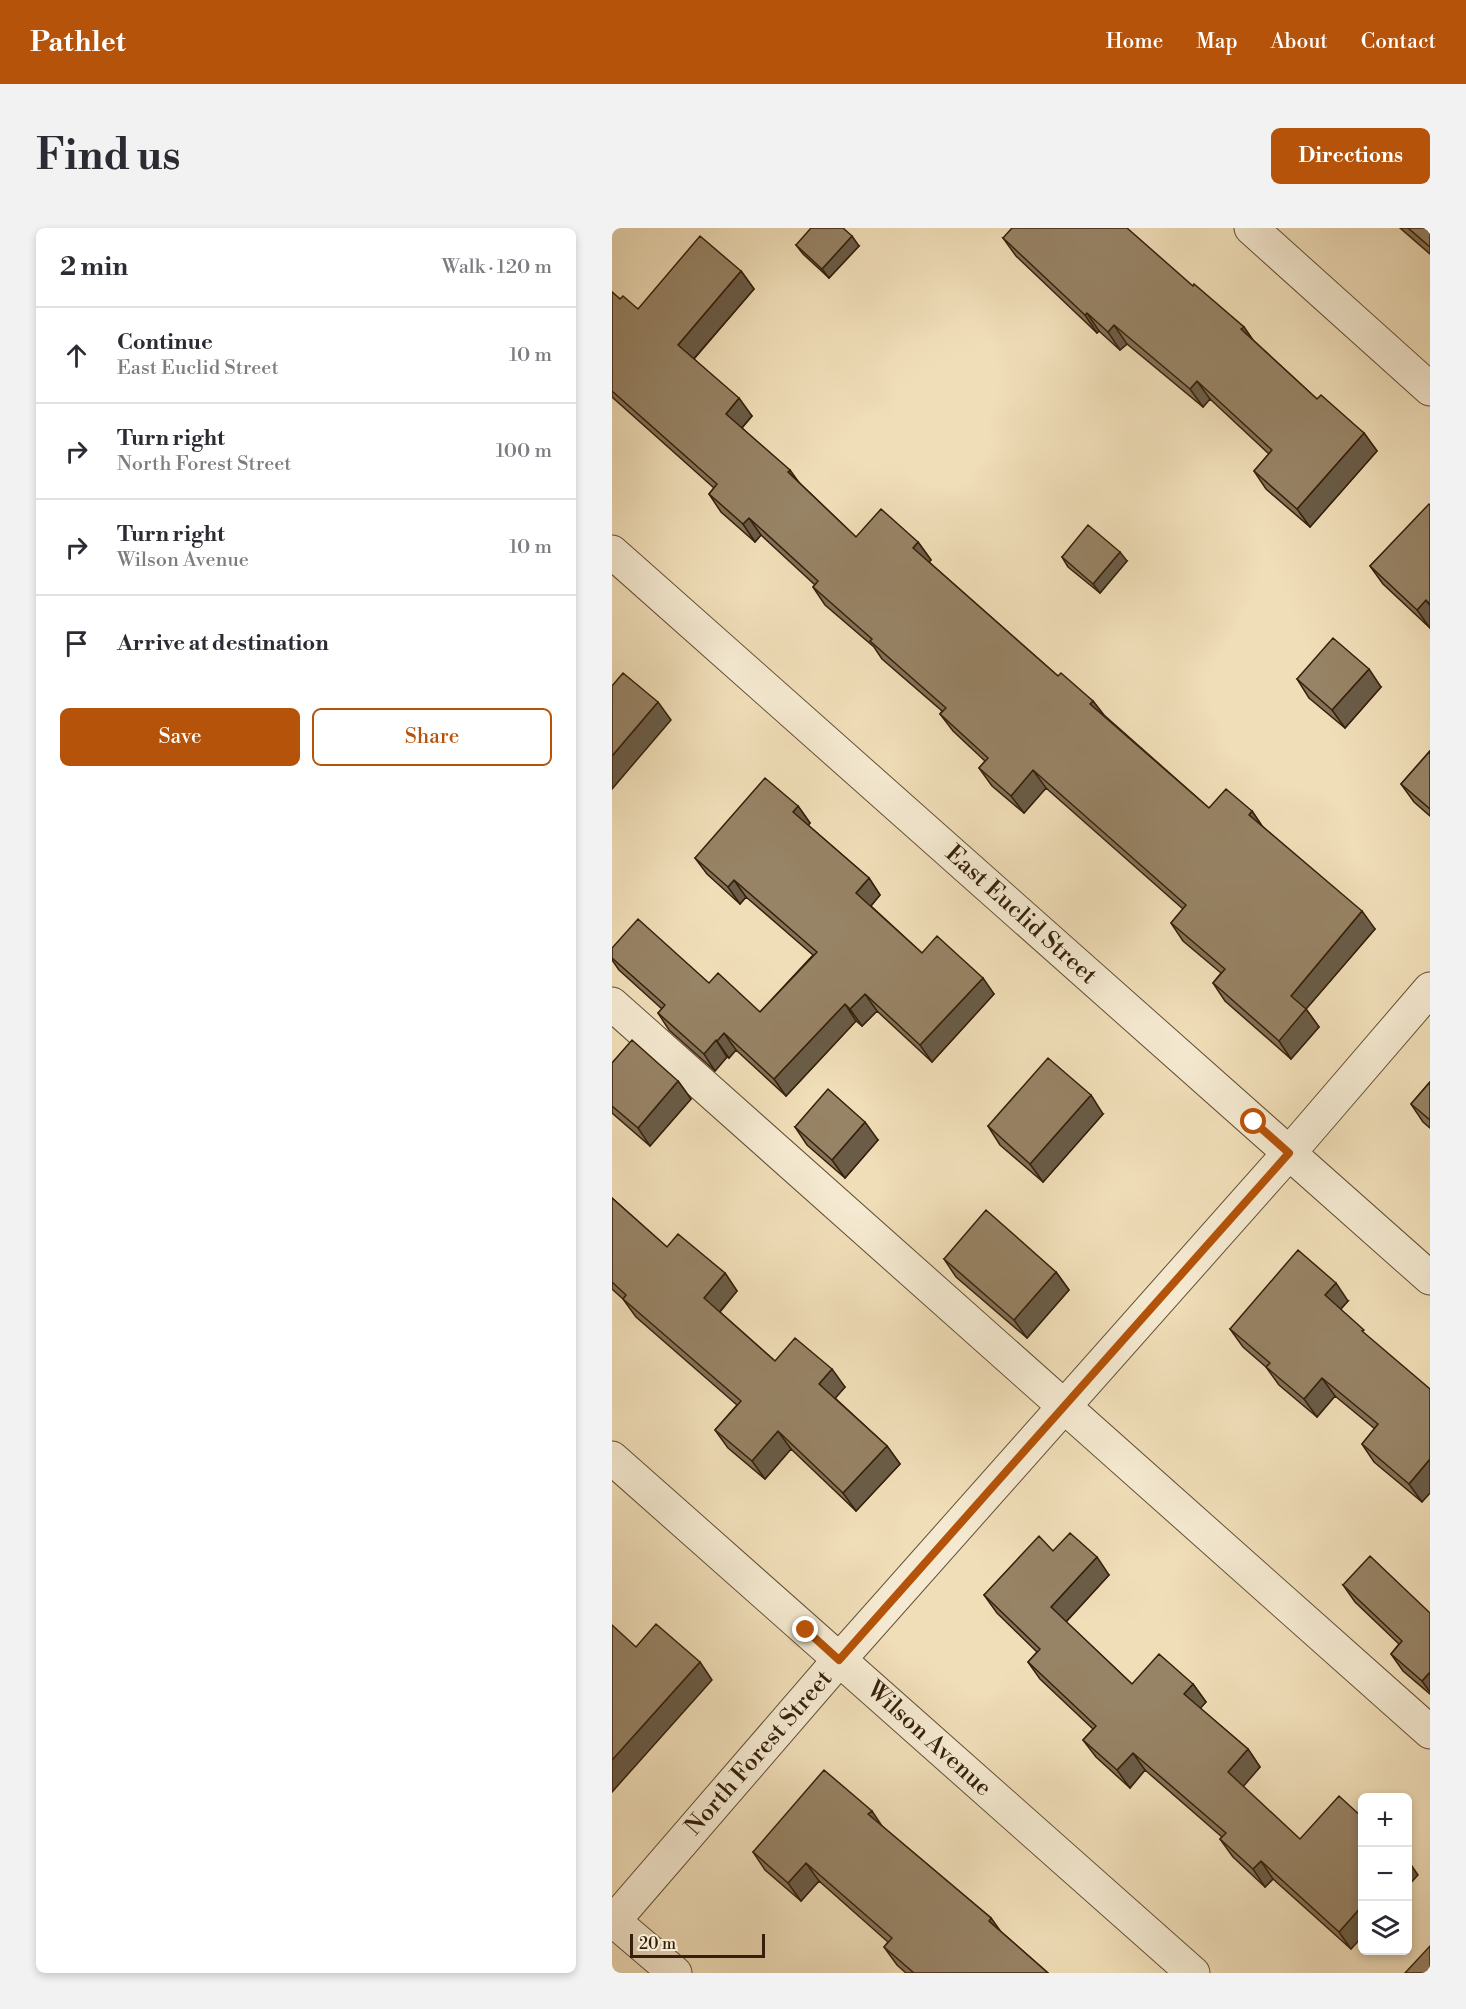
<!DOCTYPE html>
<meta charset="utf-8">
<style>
body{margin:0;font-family:"Libre Bodoni",serif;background:#f2f2f3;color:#2b2b33}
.controls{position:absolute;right:18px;bottom:18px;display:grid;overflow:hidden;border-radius:9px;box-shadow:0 3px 9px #0003}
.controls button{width:54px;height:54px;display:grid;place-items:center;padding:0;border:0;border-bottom:2px solid #e1e1e2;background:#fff;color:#2b2b33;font:30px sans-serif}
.scale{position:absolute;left:18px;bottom:15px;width:135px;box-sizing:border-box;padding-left:6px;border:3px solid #36200b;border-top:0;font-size:16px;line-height:21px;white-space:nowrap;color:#36200b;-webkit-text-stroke:4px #f5ead1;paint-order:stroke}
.stop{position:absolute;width:18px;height:18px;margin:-14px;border:4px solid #b45309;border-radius:50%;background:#fff}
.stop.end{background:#b45309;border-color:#fff;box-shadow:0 2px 6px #0008}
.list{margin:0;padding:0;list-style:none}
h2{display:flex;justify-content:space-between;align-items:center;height:78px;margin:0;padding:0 24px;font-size:26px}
h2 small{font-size:20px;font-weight:400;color:#7c7c81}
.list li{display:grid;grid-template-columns:39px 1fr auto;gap:18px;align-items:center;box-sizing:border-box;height:96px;padding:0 24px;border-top:2px solid #e1e1e2}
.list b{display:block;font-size:22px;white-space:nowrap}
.list p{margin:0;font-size:20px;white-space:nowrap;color:#7c7c81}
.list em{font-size:20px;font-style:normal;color:#7c7c81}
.actions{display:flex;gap:12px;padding:18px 24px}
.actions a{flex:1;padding:14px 0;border:2px solid #b45309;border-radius:9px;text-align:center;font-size:21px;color:#b45309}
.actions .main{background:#b45309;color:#fff}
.icon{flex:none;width:33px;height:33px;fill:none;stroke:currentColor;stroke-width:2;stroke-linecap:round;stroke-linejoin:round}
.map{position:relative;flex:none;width:818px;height:1745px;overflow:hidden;border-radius:9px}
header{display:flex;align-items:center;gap:36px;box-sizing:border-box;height:84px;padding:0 30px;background:#b45309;color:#fff}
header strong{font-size:28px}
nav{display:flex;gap:33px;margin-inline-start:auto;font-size:21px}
.intro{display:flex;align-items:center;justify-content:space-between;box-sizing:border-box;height:144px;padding:0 36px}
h1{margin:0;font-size:42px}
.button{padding:15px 27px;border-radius:9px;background:#b45309;color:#fff;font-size:21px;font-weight:700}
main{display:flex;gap:36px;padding:0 36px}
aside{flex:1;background:#fff;border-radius:9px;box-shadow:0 3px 9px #0003}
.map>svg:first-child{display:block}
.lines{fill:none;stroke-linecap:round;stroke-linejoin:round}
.minor-casing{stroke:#645036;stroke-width:35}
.minor{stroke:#f5ead1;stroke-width:33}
.wall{fill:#827157;stroke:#36200b;stroke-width:1.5}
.shaded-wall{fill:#6a5c47;stroke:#36200b;stroke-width:1.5}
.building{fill:#978365;stroke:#36200b;stroke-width:1.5}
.route{stroke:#b45309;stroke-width:8}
.labels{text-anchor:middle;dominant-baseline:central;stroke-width:4.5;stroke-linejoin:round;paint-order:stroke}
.street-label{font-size:24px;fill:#36200b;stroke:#f5ead1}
</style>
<header>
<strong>Pathlet</strong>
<nav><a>Home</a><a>Map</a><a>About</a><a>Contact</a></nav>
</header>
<div class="intro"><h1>Find us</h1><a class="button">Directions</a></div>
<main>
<aside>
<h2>2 min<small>Walk · 120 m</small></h2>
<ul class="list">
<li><svg class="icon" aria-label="ahead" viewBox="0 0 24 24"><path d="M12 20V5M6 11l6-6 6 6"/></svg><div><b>Continue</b><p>East Euclid Street</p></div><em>10 m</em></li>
<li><svg class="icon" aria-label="right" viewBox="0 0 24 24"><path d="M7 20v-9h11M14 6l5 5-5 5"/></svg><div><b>Turn right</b><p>North Forest Street</p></div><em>100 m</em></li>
<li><svg class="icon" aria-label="right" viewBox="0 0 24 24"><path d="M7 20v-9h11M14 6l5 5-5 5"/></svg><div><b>Turn right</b><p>Wilson Avenue</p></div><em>10 m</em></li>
<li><svg class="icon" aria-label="arrive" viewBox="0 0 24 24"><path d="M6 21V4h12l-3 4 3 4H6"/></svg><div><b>Arrive at destination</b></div></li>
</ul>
<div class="actions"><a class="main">Save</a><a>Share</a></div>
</aside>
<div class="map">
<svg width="818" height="1745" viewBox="0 0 818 1745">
<rect width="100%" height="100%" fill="#f0deb8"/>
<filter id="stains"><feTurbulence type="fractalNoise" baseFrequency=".00333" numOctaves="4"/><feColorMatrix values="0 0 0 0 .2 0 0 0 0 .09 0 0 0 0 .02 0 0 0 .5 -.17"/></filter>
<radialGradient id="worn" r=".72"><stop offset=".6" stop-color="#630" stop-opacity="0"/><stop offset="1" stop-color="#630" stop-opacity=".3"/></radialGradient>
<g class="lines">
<defs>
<path id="minor" d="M639,0L818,161
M0,324L818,1050
M0,776L818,1504
M0,1230L581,1745
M2,1693L63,1745
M0,1695L227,1432L677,925L818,761"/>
</defs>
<use href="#minor" class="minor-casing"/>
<use href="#minor" class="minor"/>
</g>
<path class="wall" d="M788,0H818V26Z
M391,10L581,58L632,99L641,112L705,171L752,205L765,223L698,299L654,261L642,243L657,226L598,171L591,179L515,116L508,122L487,103L485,105L404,28Z
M184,17L247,18L217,50L191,26Z
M129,43L142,61L82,131L140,188L130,200L244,309L306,314L319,332L317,334L446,448L481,473L492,487L597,580L640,583L650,598L763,701L694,781L707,799L679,831L613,773L601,755L609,745L571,713L559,695L571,681L434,560L412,585L380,558L367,540L373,533L341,503L328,486L330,483L270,431L262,419L213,377L201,359L203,357L149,307L143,314L109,284L97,266L102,260L0,169V64L8,71L26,81Z
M818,277V400L771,356L758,338Z
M450,329L515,333L488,365L456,339Z
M685,451L769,459L733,500L697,470Z
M818,523V588L802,574L789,556Z
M186,578L198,595L196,597L257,650L268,667L259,678L310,725L382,766L320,834L265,783L250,798L244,793L174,868L124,822L117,830L115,829L103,843L57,802L46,785L50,781L7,742L0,732V720L97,755L148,784L201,727L134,669L128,676L95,646L83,630Z
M0,835L66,853L79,871L38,918L0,885Z
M818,854V900L811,894L799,876Z
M491,886L431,954L388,917L376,898Z
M183,899L266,912L233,950L195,917Z
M0,970L55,1019L113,1045L125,1063L108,1084L163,1133L233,1159L223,1170L275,1218L288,1236L244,1283L179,1221L153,1251L116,1220L103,1202L125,1177L24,1089L11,1071L0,1061Z
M332,1031L444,1044L457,1062L415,1110L344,1049Z
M736,1073L729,1081L810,1274L762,1234L750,1216L763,1201L723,1168L705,1189L667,1157L654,1139L631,1119L618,1101Z
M441,1323L497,1347L454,1394L520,1456H581L594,1474L588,1480L636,1521L648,1539L631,1558L739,1721L661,1651L653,1659L621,1629L608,1611L610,1609L533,1542L518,1560L484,1529L471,1512L481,1501L428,1451L416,1434L425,1424L385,1385L372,1367Z
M731,1357L818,1385V1466L791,1443L779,1426L787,1416L743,1374Z
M271,1599L379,1690L387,1702L436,1745H294L285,1737L272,1719L276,1714L207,1653L189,1673L153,1642L141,1624Z"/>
<path class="shaded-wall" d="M240,8L247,18L217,50L210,41Z
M129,43L142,61L78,135L66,117Z
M475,85L487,103L485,105L473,87Z
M502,97L515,116L508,122L496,104Z
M632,99L644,117L629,101Z
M585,153L598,171L591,179L578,161Z
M127,170L140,188L126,204L114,186Z
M752,205L765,223L698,299L685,281Z
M178,242L191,260L176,244Z
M137,290L149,307L143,314L131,296Z
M306,314L319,332L313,338L301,320Z
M508,324L515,333L488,365L481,356Z
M814,372L818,378V400L805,382Z
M757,441L769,459L733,500L720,482Z
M481,473L494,490L478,476Z
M46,474L59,492L0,561V528Z
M421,542L434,560L412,585L399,568Z
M186,578L198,595L193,601L181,584Z
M640,583L652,601L637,587Z
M257,650L268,667L256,681L244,665Z
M122,652L134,669L128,676L116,659Z
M750,683L763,701L694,781L707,799L679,831L667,813L679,768Z
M371,750L382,766L320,834L308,817Z
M253,766L265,783L250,798L238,781Z
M233,776L244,793L174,868L162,851Z
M112,805L124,822L117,830L105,813Z
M104,812L115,829L103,843L92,826Z
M66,853L79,871L38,918L26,900Z
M479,867L491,886L431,954L418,936Z
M253,894L266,912L233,950L220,932Z
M444,1044L457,1062L415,1110L402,1092Z
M113,1045L125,1063L104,1088L92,1070Z
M724,1055L736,1073L725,1085L713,1067Z
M220,1141L233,1159L220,1174L207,1156Z
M710,1150L723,1168L705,1189L692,1171Z
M166,1203L179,1221L153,1251L140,1233Z
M275,1218L288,1236L244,1283L231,1265Z
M818,1231V1265L810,1274L797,1256Z
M485,1329L497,1347L451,1397L439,1379Z
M88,1434L100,1452L0,1564V1532Z
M818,1444V1464L810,1453Z
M581,1456L594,1474L585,1484L572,1466Z
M636,1521L648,1539L629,1561L616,1544Z
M521,1525L533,1542L518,1560L505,1542Z
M260,1583L272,1601L256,1586Z
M795,1631L806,1647L795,1659Z
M649,1633L661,1651L653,1659L641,1641Z
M194,1635L207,1653L189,1673L176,1655Z
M750,1678V1709L739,1721L727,1704Z
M379,1690L392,1708L377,1693Z"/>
<path class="building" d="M199,0H231L240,8L210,41L184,17Z
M400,0H515L581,58L582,56L632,99L629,101L705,171L709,167L752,205L685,281L642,243L660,222L585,153L578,161L502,97L496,104L475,85L473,87L391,10Z
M796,0H818V19Z
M88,8L129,43L66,117L127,170L114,186L178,242L176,244L244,309L269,281L306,314L301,320L446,448L449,445L481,473L478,476L597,580L614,561L640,583L637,587L750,683L679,768L694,781L667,813L601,755L613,741L559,695L574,677L421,542L399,568L367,540L376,530L328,486L334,480L258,413L260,411L201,359L206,353L137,290L131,296L97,266L105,256L0,163V64L8,71L11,68L26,81Z
M817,276L818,277V376L814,372L805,382L758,338Z
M476,297L508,324L481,356L450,329Z
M721,410L757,441L720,482L685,451Z
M11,445L46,474L0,528V458Z
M818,523V581L789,556Z
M153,550L186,578L181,584L257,650L244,665L310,725L325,708L371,750L308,817L253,766L238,781L233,776L162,851L112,805L105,813L104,812L92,826L46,785L53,777L0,730V720L26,691L97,755L106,745L148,784L205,724L122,652L116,659L83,630Z
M20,812L66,853L26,900L0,878V835Z
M436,830L479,867L418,936L376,898Z
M818,854V892L799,876Z
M216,861L253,894L220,932L183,899Z
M0,970L55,1019L66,1006L113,1045L92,1070L163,1133L183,1110L220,1141L207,1156L275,1218L231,1265L166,1203L140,1233L103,1202L129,1173L11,1071L14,1067L0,1054Z
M374,982L444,1044L402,1092L332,1031Z
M686,1022L724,1055L713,1067L752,1102L750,1103L818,1161V1231L797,1256L750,1216L766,1196L710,1150L692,1171L654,1139L658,1135L618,1101Z
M458,1305L485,1329L439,1379L520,1456L547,1426L581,1456L572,1466L636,1521L616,1544L688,1611L727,1568L750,1589V1678L727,1704L649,1633L641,1641L608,1611L614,1605L521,1525L505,1542L471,1512L484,1498L416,1434L428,1421L372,1367L427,1308L441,1323Z
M758,1328L818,1385V1444L810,1453L779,1426L790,1413L731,1357Z
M44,1396L88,1434L0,1532V1397L24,1419Z
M212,1542L260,1583L256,1586L379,1690L377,1693L436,1745H302L272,1719L280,1710L194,1635L176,1655L141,1624Z
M818,1718V1745H793Z"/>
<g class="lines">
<path class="route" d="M194,1402L227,1432L677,925L642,894"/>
</g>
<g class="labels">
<g class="street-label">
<text transform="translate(409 687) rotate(42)">East Euclid Street</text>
<text transform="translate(317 1511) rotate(42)">Wilson Avenue</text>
<text transform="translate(147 1525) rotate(-49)">North Forest Street</text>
</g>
</g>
<rect width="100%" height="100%" filter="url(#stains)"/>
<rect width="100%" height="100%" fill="url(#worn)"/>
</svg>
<div class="controls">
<button>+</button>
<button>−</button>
<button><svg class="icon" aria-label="layers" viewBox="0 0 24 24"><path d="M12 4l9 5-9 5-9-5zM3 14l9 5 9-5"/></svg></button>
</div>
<div class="scale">20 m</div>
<div class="stop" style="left:642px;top:894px"></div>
<div class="stop end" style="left:194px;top:1402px"></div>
</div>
</main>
